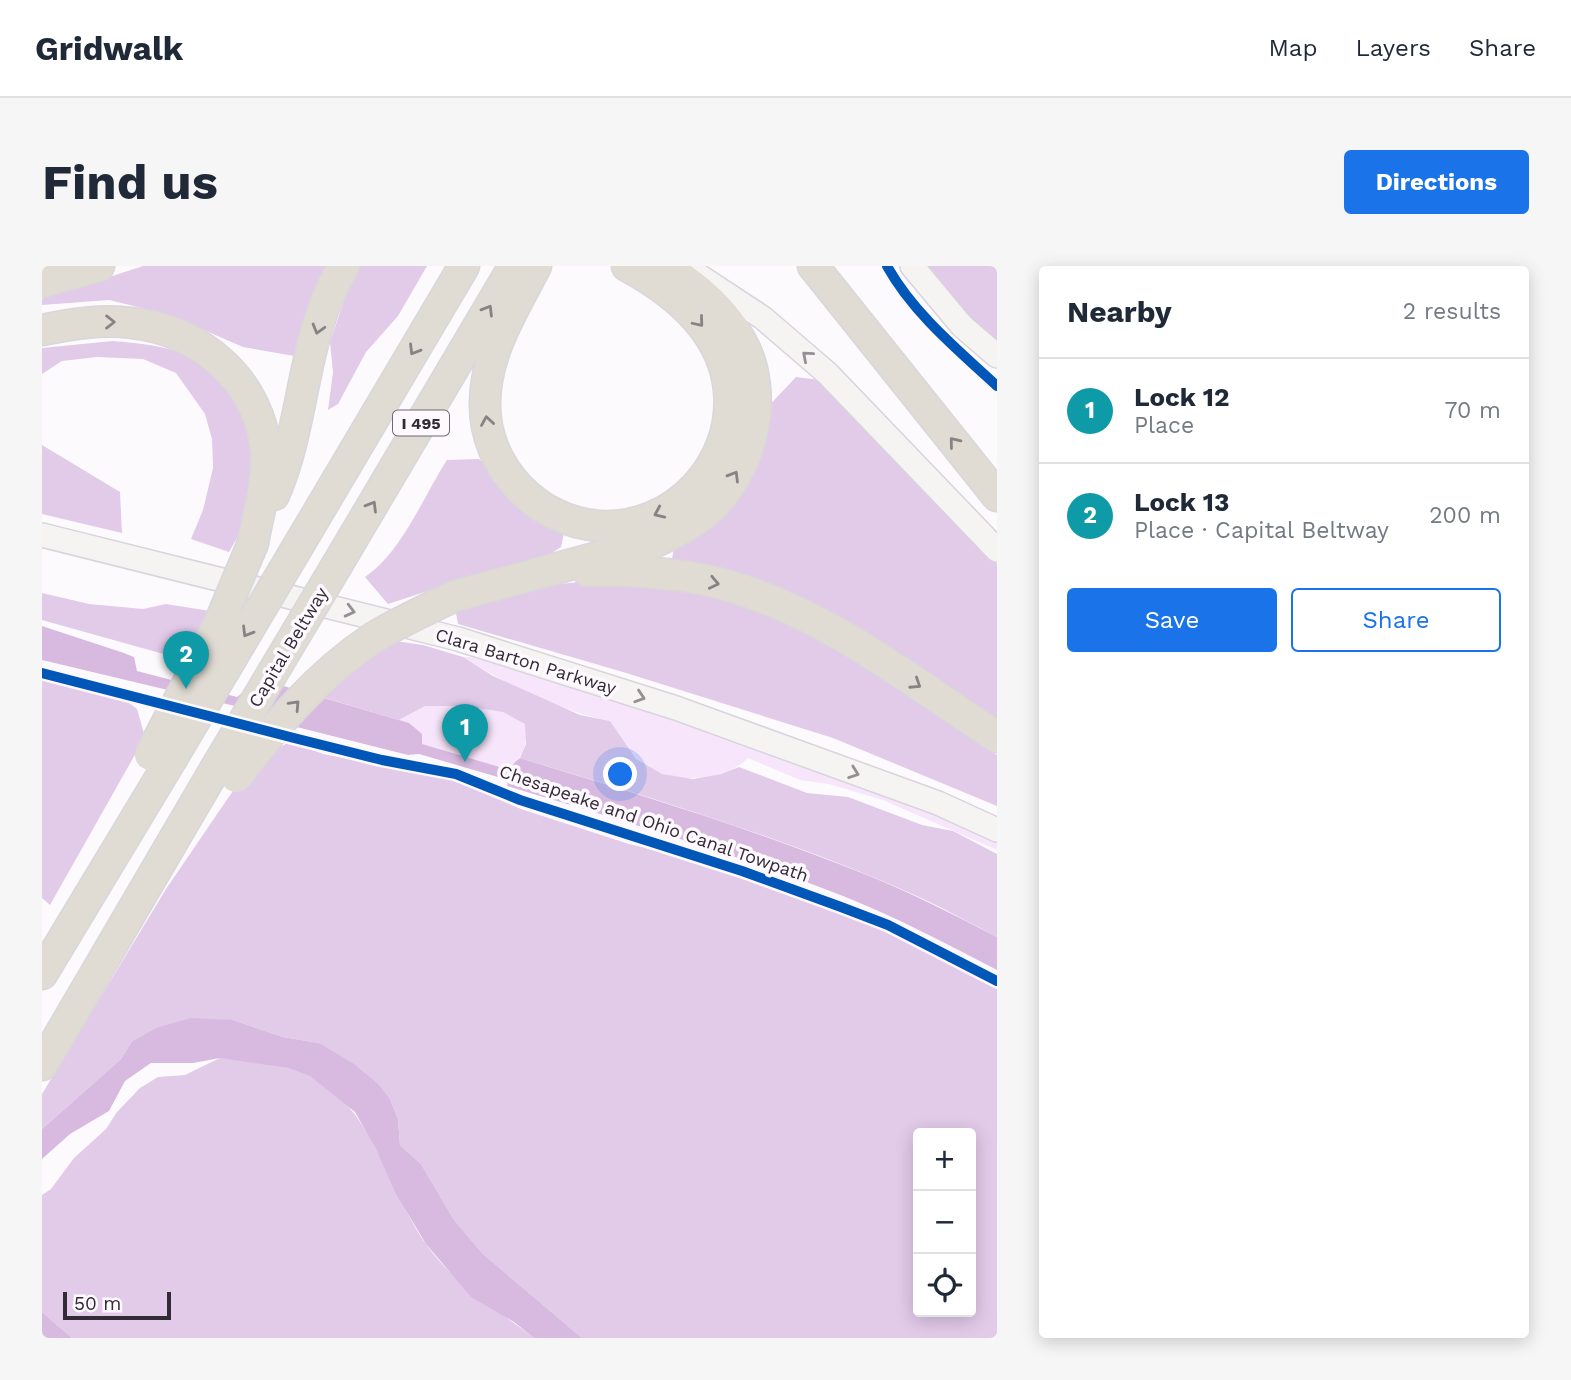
<!DOCTYPE html>
<meta charset="utf-8">
<style>
body{margin:0;font-family:"Work Sans",sans-serif;background:#f6f6f7;color:#1f2937}
.controls{position:absolute;right:21px;bottom:21px;display:grid;overflow:hidden;border-radius:7px;box-shadow:0 4px 18px #0003}
.controls button{width:63px;height:63px;display:grid;place-items:center;padding:0;border:0;border-bottom:2px solid #e0e1e3;background:#fff;color:#1f2937;font:35px sans-serif}
.scale{position:absolute;left:21px;bottom:18px;width:108px;box-sizing:border-box;padding-left:7px;border:4px solid #322a35;border-top:0;font-size:19px;line-height:24px;white-space:nowrap;color:#322a35;-webkit-text-stroke:5px #fef9ff;paint-order:stroke}
.you{position:absolute;left:579px;top:509px;width:24px;height:24px;margin:-18px;border:5px solid #fff;border-radius:50%;background:#1a73e8;box-shadow:0 0 0 10px #1a73e833}
.badge{display:grid;place-items:center;width:46px;height:46px;border-radius:50%;background:#1a73e8;color:#fff;font-size:23px;font-weight:700}
.pin{position:absolute;translate:-50% -58px;filter:drop-shadow(0 2px 4px #0008)}
.pin::after{content:'';position:absolute;top:37px;width:24px;height:21px;background:inherit;clip-path:polygon(0 0,100% 0,50% 100%)}
.list{margin:0;padding:0;list-style:none}
h2{display:flex;justify-content:space-between;align-items:center;height:91px;margin:0;padding:0 28px;font-size:30px}
h2 small{font-size:23px;font-weight:400;color:#747a83}
.list li{display:grid;grid-template-columns:46px 1fr auto;gap:21px;align-items:center;box-sizing:border-box;height:105px;padding:0 28px;border-top:2px solid #e0e1e3}
.list b{display:block;font-size:26px;white-space:nowrap}
.list p{margin:0;font-size:23px;white-space:nowrap;color:#747a83}
.list em{font-size:23px;font-style:normal;color:#747a83}
.actions{display:flex;gap:14px;padding:21px 28px}
.actions a{flex:1;padding:16px 0;border:2px solid #1a73e8;border-radius:7px;text-align:center;font-size:24px;color:#1a73e8}
.actions .main{background:#1a73e8;color:#fff}
.icon{flex:none;width:38px;height:38px;fill:none;stroke:currentColor;stroke-width:2;stroke-linecap:round;stroke-linejoin:round}
.map{position:relative;flex:none;width:955px;height:1072px;overflow:hidden;border-radius:7px}
header{display:flex;align-items:center;gap:42px;box-sizing:border-box;height:98px;padding:0 35px;background:#fff;border-bottom:2px solid #e0e1e3}
header strong{font-size:33px}
nav{display:flex;gap:38px;margin-inline-start:auto;font-size:24px}
.intro{display:flex;align-items:center;justify-content:space-between;box-sizing:border-box;height:168px;padding:0 42px}
h1{margin:0;font-size:49px}
.button{padding:18px 32px;border-radius:7px;background:#1a73e8;color:#fff;font-size:24px;font-weight:700}
main{display:flex;gap:42px;padding:0 42px}
aside{flex:1;background:#fff;border-radius:7px;box-shadow:0 4px 18px #0003}
.map>svg:first-child{display:block}
.green{fill:#f6e5fb}
.forest{fill:#e2cae9;fill-rule:evenodd}
.water{fill:#d8bae0}
.lines{fill:none;stroke-linecap:round;stroke-linejoin:round}
.secondary-casing{stroke:#d9d4dc;stroke-width:26}
.motorway-casing{stroke:#d9d7db;stroke-width:33}
.secondary{stroke:#f5f4f2;stroke-width:23}
.motorway{stroke:#e0dbd3;stroke-width:30}
.motorway-bridge-casing{stroke:#d9d7db;stroke-width:33;stroke-linecap:butt}
.motorway-bridge{stroke:#e0dbd3;stroke-width:30}
.cycleway-casing{stroke:#fef9ff;stroke-width:15}
.cycleway{stroke:#0057b8;stroke-width:10}
.oneway{stroke:#898284}
.oneway2{stroke:#948f94}
.labels{text-anchor:middle;dominant-baseline:central;stroke-width:7;stroke-linejoin:round;paint-order:stroke}
.shield{fill:#fef9ff;stroke:#6f6872;stroke-width:2}
.shield-label{font-size:16px;font-weight:bold;fill:#322a35}
.street-label{font-size:18px;fill:#322a35;stroke:#fef9ff}
</style>
<header>
<strong>Gridwalk</strong>
<nav><a>Map</a><a>Layers</a><a>Share</a></nav>
</header>
<div class="intro"><h1>Find us</h1><a class="button">Directions</a></div>
<main>
<div class="map">
<svg width="955" height="1072" viewBox="0 0 955 1072">
<rect width="100%" height="100%" fill="#fdfafe"/>
<path class="green" d="M421,391H442L616,444L955,571V584L841,534L787,518L758,514L706,492C681,518 618,519 593,492C583,482 576,467 568,455C520,446 462,417 421,391Z
M383,440H421L461,446L484,458C484,469 485,479 479,489C476,495 472,498 469,504L379,478L357,454Z"/>
<path class="forest" d="M101,0H286L258,91L201,81L125,48L67,34L0,39V33Z
M314,0H385L356,50L324,86L296,138L286,144L291,106L288,76Z
M885,0H955V79L938,68Z
M71,75C95,77 139,81 159,97C210,135 219,198 202,257C199,267 192,277 187,286L149,273L161,244L171,202L170,173L163,148L134,107L101,93L55,91L20,95L0,108V82Z
M754,111L778,114L955,298V459L665,302L630,293L632,281L700,222L720,189L722,145Z
M0,179L78,226L80,267L0,248Z
M437,193L522,267L519,281L495,297L392,323L346,338L323,311C360,286 381,231 405,194Z
M537,316L626,317L715,341L795,383L955,489V540L791,472L581,406L416,358L413,342L478,322Z
M0,327L47,338L101,343L124,338L168,345L143,394L0,354Z
M346,374L381,379L421,391L451,410L538,449L568,455L594,493L620,508L651,513L679,508L697,501L765,527L806,531L880,559L911,565L955,588V671C930,658 905,644 879,632C750,574 613,533 478,492L484,478L483,458L461,446L421,440H383L357,454L273,429Z
M0,411L78,430L95,443L103,471L8,639L0,632Z
M249,475L281,488L409,512L479,543L587,578L644,591L838,663L905,694L955,723V1072H540L441,988L412,954L379,898L358,879L356,853L348,833L277,777L241,771L191,754L114,762L90,775L79,793L0,863V828L124,623L210,497ZM876,867H929V1046H876Z
M178,792C207,794 240,796 267,809C332,842 345,922 384,978C411,1017 454,1043 492,1072H30L0,1046V929L9,923L32,892L64,863L75,846L98,822L116,811L143,809Z"/>
<path class="water" d="M0,360L82,387L92,391L95,405L195,431L204,424L228,416L367,457L380,468V478L468,504L473,496L478,492C595,528 712,563 825,609C870,627 912,649 955,671V704C905,678 854,651 801,630C691,587 578,554 465,520L466,514L377,488L366,489L195,446L193,440L0,394Z
M149,752L191,754L241,771L277,777L312,798L336,818L348,833L356,853L358,879L379,898L412,954L441,988L540,1072H492L472,1056L429,1031L384,978L354,928L334,883L313,846L268,810L247,802L178,792L151,797H109L83,815L67,845L28,868L0,893V863L79,793L90,775L114,762Z
M0,1046L30,1072H0Z"/>
<g class="lines">
<defs>
<path id="secondary" d="M870,0L920,60L955,90
M648,4L721,52L785,107L955,284
M0,269L416,373L634,442L896,537L955,564"/>
<path id="motorway" d="M494,0C472,43 443,87 443,137C442,201 495,256 558,260C633,264 694,197 687,125C682,66 633,26 585,0
M771,0L955,230
M0,16L57,0
M0,64C30,58 60,53 90,57C159,64 219,116 224,187C226,217 216,248 211,277
M232,229C264,156 259,69 302,0
M252,287L422,0
M295,299L472,0
M546,305C592,304 640,307 684,319C784,347 869,415 955,471
M413,330L615,275C632,267 648,259 662,248C709,209 730,130 699,75C683,46 656,21 627,4
M0,708L129,494
M0,799L172,505"/>
</defs>
<use href="#secondary" class="secondary-casing"/>
<use href="#motorway" class="motorway-casing"/>
<use href="#secondary" class="secondary"/>
<use href="#motorway" class="motorway"/>
<defs>
<path id="motorway-bridge" d="M108,489L177,358L211,277
M129,494L252,287
M172,505L295,299
M194,511C234,459 275,409 331,372C357,356 385,343 413,330"/>
</defs>
<use href="#motorway-bridge" class="motorway-bridge-casing"/>
<use href="#motorway-bridge" class="motorway-bridge"/>
<defs>
<path id="cycleway" d="M845,0C871,47 916,84 955,120
M0,407L252,472L340,494L414,508L478,534L700,605L799,641L846,659L955,715"/>
</defs>
<use href="#cycleway" class="cycleway-casing"/>
<use href="#cycleway" class="cycleway"/>
</g>
<defs><path id="oneway-chevron" d="M-2-3.5L2.5 0L-2 3.5" fill="none" stroke-width="1.6" stroke-linecap="round" stroke-linejoin="round" transform="scale(1.75)"/></defs>
<g class="oneway">
<use href="#oneway-chevron" transform="translate(446 44) rotate(-59)"/>
<use href="#oneway-chevron" transform="translate(68 56)"/>
<use href="#oneway-chevron" transform="translate(657 56) rotate(50)"/>
<use href="#oneway-chevron" transform="translate(276 63) rotate(106)"/>
<use href="#oneway-chevron" transform="translate(372 84) rotate(121)"/>
<use href="#oneway-chevron" transform="translate(445 155) rotate(-99)"/>
<use href="#oneway-chevron" transform="translate(912 176) rotate(-129)"/>
<use href="#oneway-chevron" transform="translate(692 210) rotate(-59)"/>
<use href="#oneway-chevron" transform="translate(330 240) rotate(-59)"/>
<use href="#oneway-chevron" transform="translate(617 247) rotate(156)"/>
<use href="#oneway-chevron" transform="translate(672 317) rotate(12)"/>
<use href="#oneway-chevron" transform="translate(205 366) rotate(121)"/>
<use href="#oneway-chevron" transform="translate(874 418) rotate(33)"/>
<use href="#oneway-chevron" transform="translate(253 439) rotate(-47)"/>
</g>
<g class="oneway2">
<use href="#oneway-chevron" transform="translate(765 90) rotate(-139)"/>
<use href="#oneway-chevron" transform="translate(308 345) rotate(14)"/>
<use href="#oneway-chevron" transform="translate(598 431) rotate(18)"/>
<use href="#oneway-chevron" transform="translate(812 507) rotate(20)"/>
</g>
<g class="labels">
<rect class="shield" x="351" y="144.5" width="56" height="25" rx="5"/>
<g class="shield-label">
<text x="379" y="157">I 495</text>
</g>
<g class="street-label">
<text transform="translate(246 381) rotate(-59)">Capital Beltway</text>
<text transform="translate(484 395) rotate(17)">Clara Barton Parkway</text>
<text transform="translate(612 557) rotate(19)">Chesapeake and Ohio Canal Towpath</text>
</g>
</g>
</svg>
<div class="controls">
<button>+</button>
<button>−</button>
<button><svg class="icon" aria-label="locate" viewBox="0 0 24 24"><circle cx="12" cy="12" r="6"/><path d="M12 2v4M12 18v4M2 12h4M18 12h4"/></svg></button>
</div>
<div class="scale">50 m</div>
<div class="you"></div>
<div class="pin badge" style="left:423px;top:496px;background:#0f9aa8">1</div>
<div class="pin badge" style="left:144px;top:423px;background:#0f9aa8">2</div>
</div>
<aside>
<h2>Nearby<small>2 results</small></h2>
<ul class="list">
<li><span class="badge" style="background:#0f9aa8">1</span><div><b>Lock 12</b><p>Place</p></div><em>70 m</em></li>
<li><span class="badge" style="background:#0f9aa8">2</span><div><b>Lock 13</b><p>Place · Capital Beltway</p></div><em>200 m</em></li>
</ul>
<div class="actions"><a class="main">Save</a><a>Share</a></div>
</aside>
</main>
